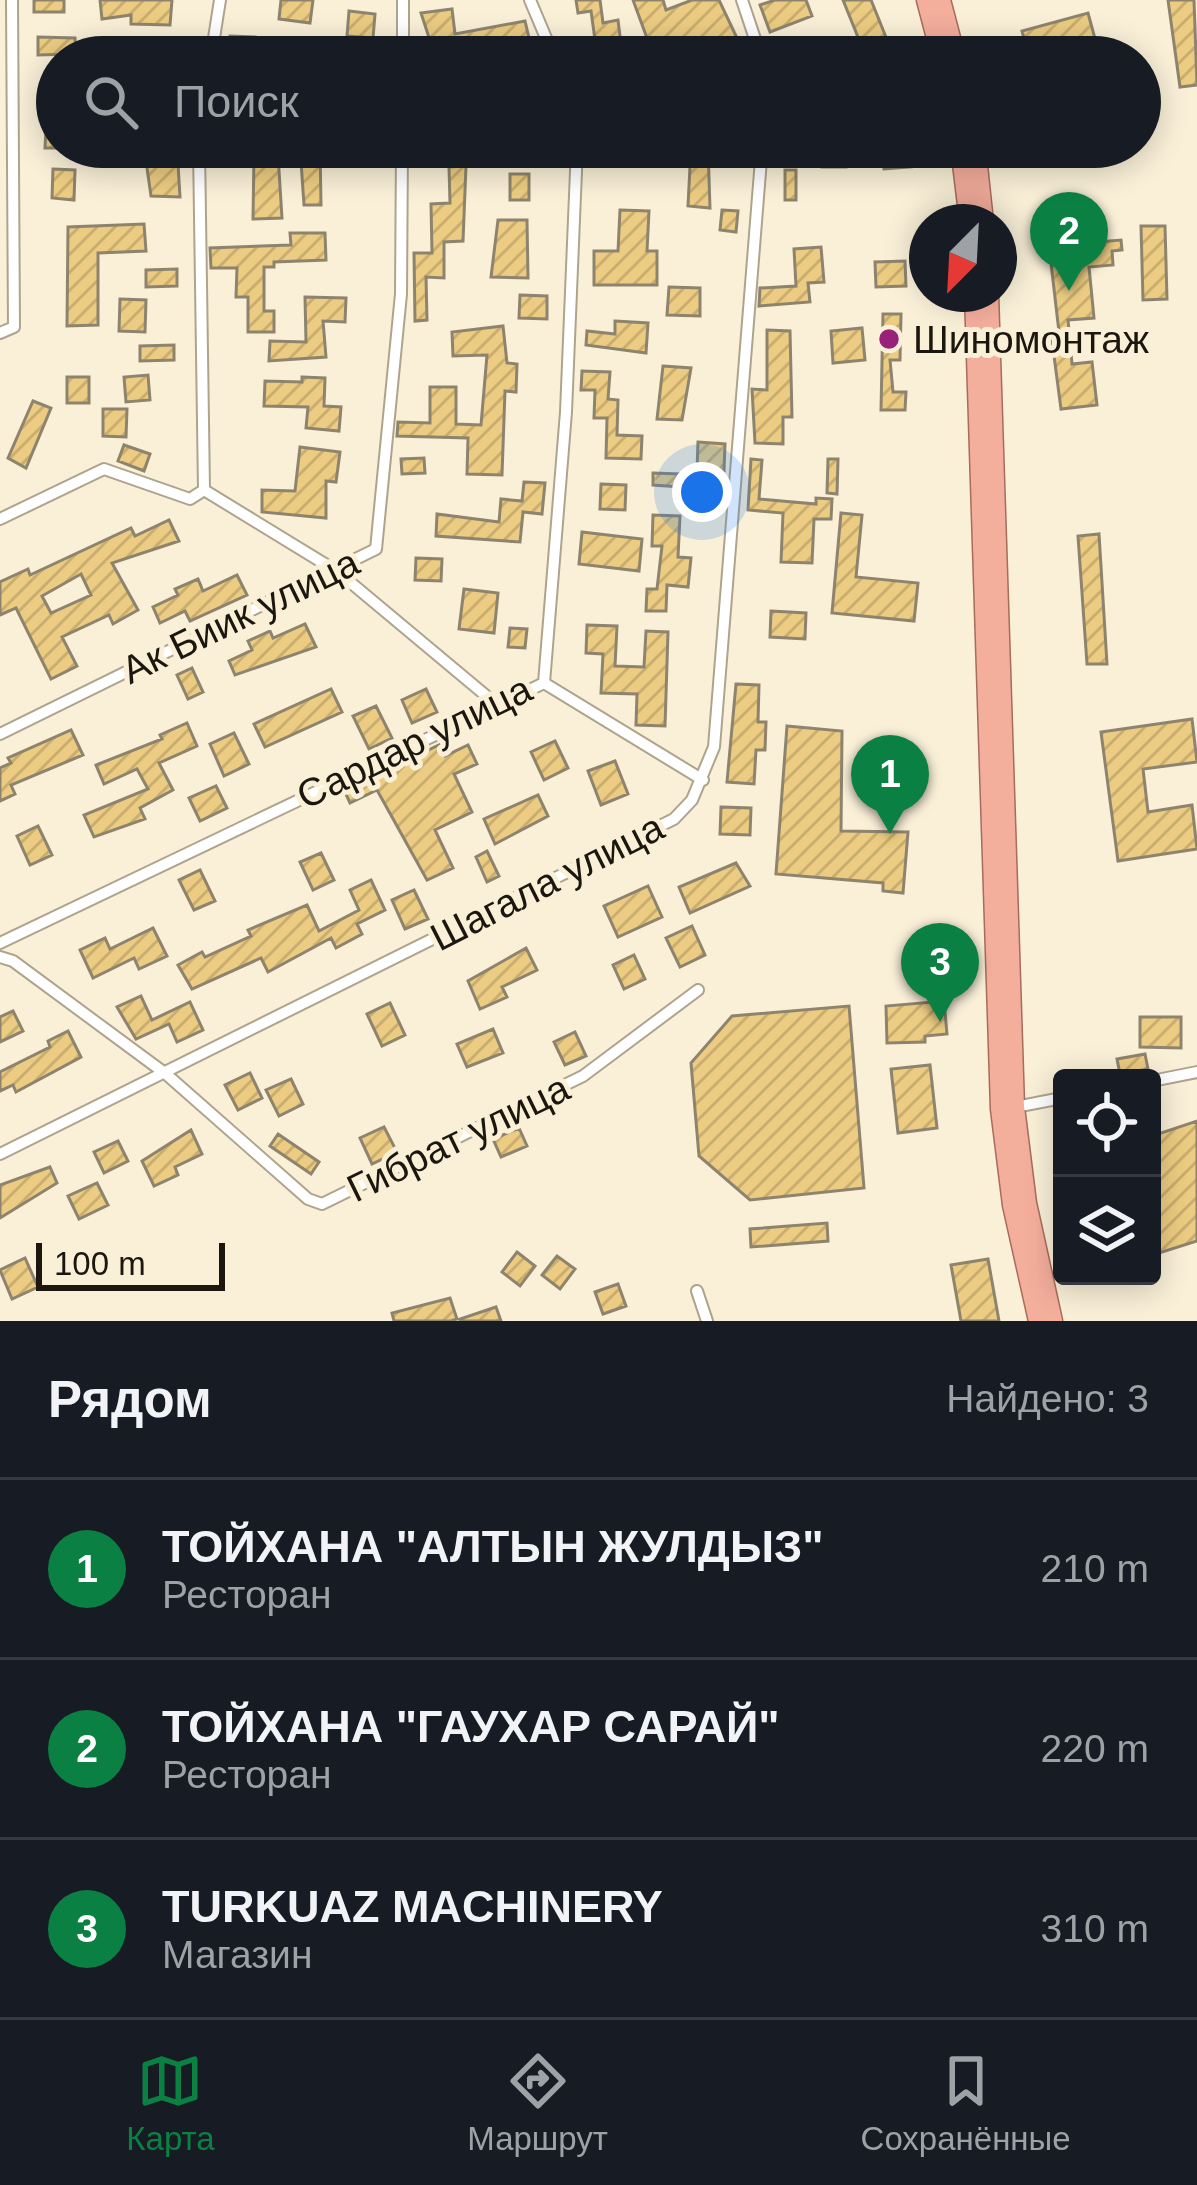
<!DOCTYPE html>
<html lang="ru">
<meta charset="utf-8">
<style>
body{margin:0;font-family:Arial,sans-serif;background:#20242c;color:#f1f3f6}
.controls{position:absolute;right:36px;bottom:36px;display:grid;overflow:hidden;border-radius:12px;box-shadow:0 6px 30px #0003}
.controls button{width:108px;height:108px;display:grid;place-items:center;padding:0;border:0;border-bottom:3px solid #363941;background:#171b24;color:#f1f3f6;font:60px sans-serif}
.compass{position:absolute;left:909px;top:204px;width:108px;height:108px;border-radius:50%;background:#171b24;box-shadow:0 6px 30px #0003;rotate:204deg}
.scale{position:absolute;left:36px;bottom:30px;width:189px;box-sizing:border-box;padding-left:12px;border:6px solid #1b170f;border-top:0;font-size:33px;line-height:42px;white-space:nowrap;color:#1b170f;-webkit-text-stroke:9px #faf0d8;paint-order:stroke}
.you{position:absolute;left:702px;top:492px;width:42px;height:42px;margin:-30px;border:9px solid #fff;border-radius:50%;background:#1a73e8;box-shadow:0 0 0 18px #1a73e833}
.badge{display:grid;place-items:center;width:78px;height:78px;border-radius:50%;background:#0b8043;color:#fff;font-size:39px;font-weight:700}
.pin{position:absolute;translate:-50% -99px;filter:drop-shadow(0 3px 6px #0008)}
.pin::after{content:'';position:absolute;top:63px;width:42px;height:36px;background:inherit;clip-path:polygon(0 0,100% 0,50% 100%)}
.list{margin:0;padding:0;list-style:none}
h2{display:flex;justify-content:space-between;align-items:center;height:156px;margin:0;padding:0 48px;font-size:51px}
h2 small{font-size:39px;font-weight:400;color:#9ea1a6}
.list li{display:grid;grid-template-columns:78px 1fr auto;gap:36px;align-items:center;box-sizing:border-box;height:180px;padding:0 48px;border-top:3px solid #363941}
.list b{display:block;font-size:45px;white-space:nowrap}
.list p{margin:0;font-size:39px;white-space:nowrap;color:#9ea1a6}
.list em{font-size:39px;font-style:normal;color:#9ea1a6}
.icon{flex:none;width:66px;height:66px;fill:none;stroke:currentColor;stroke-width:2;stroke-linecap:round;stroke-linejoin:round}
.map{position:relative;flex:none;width:1197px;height:1321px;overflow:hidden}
.search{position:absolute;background:#171b24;box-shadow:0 6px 30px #0003;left:36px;right:36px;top:36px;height:132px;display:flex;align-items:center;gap:30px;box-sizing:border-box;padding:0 42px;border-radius:66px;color:#9ea1a6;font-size:45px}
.sheet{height:696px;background:#171b24}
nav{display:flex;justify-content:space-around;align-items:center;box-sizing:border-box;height:168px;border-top:3px solid #363941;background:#171b24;font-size:33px;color:#9ea1a6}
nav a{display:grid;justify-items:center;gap:6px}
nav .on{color:#0b8043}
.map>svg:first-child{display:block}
.building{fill:url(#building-hatch);stroke:#8e846e;stroke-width:3;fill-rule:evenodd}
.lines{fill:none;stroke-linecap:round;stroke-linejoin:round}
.minor-casing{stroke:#aea48e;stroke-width:14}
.trunk-casing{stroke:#a76c5b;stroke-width:21}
.minor{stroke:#fff;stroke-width:10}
.trunk{stroke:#f4ae9c;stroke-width:18}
.poi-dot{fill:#9a217a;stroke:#faf0d8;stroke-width:4.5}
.labels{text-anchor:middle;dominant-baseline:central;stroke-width:10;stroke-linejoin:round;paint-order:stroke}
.poi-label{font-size:39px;fill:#1b170f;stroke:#faf0d8;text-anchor:start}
.street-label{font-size:39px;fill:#1b170f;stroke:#faf0d8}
</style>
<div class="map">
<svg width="1197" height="1321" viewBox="0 0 1197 1321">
<defs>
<pattern id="building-hatch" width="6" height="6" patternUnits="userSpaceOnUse" patternTransform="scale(3)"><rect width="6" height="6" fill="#eccc82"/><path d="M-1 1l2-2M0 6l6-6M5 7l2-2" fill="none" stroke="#caae6f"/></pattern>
</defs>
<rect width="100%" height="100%" fill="#faf0d8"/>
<path class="building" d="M34,0H64V12H34Z
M100,0H172L170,25L131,24V15L102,19Z
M281,0H313L310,23L279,19Z
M576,0H600L603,23L618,20L621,44L596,47L591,11L578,13Z
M633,0H663L666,10L692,0H719L746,57H654Z
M775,0H806L812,16L770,32L760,5Z
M843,0H871L894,57H866Z
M1168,0H1194L1197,85L1180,87Z
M452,9L455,34L525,21L529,38L435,56L421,13Z
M349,11L375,14L373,38L347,36Z
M1088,13L1100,57H1029L1022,31Z
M230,36L255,37L254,51L229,50Z
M38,37L75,38L76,54L38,55Z
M103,38H134V57H103Z
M49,73L57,74V148H45Z
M144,147H177L180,197L151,196Z
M300,147H320L321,205H304Z
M618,147H642V164H618Z
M691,147H708L710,208L688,206Z
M822,147H846V167H822Z
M881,147H907L911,167L884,169Z
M254,154L278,155L282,218L253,219Z
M466,166L463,241L444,242V278L426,277L427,320L415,321L414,253H432L431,204L450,203L449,167Z
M53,169L75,170L74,200L52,198Z
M785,170H796V200H785Z
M510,174H529V200H510Z
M1076,198L1084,243L1121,240L1122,250L1112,251L1113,265L1089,267L1094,318L1068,320L1072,364L1092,362L1097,405L1061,409L1051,333L1059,332L1049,246L1054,245L1046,204Z
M620,210L649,211L647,251H657V285H594V251H618Z
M722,210L738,211L736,232L720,230Z
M498,220H527L528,278L491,277Z
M144,224L146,251L98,253V325L67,326L68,227Z
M1141,226H1165L1167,299L1143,300Z
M290,233H325L326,260L274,262V267H264V311H274V332H248V297H236L237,268H211L210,248L291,245Z
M821,247L824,282L808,283L810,302L759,306L760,288L796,286L794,249Z
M905,261L906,286L876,287L875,262Z
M177,269V286L146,287V270Z
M669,287L700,288V316L667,315Z
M520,295L547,296V319L519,318Z
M305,297L346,298L345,322L323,321L326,357L269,361L270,341L306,342Z
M120,299L146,300L145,332L119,331Z
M883,314H901L900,360H890L893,392H906L905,410H881Z
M615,321L648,323L646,353L586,345L587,331L615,334Z
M503,326L507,363L517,364L516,392L505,391L502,475L467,474L468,438L397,436L398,422L430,423V387H456V424L481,425L487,355L453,356L452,332Z
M862,328L865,360L833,363L831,331Z
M767,330L790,331L792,417H783V444L755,443L752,389L767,390Z
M174,345V360L140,361V346Z
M663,366L691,368L682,420L657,419Z
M582,371L610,372L608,399L618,400L617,435L642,436L641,459L606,458L607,418H594L595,390H581Z
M148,375L150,400L126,402L124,377Z
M67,377H89V403H67Z
M302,377L325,378L324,406L341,407L339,431L306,428L308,407L264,406L265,381L302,382Z
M33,401L51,408L26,468L8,458Z
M103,409H127L126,437L103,436Z
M698,442L725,444L724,471L697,470Z
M124,445L150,454L144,471L118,461Z
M300,447L340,452L336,482L326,481V518L262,512V490L295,491Z
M424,458L425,473L402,474L401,459Z
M751,459L762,460L759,499L816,504V498L832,499L831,519H814L812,563L781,562L783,513L748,510Z
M828,459H838L837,494L827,493Z
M653,473L680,474V487L653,485Z
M524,482L545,483L542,514L523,512L520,542L436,536L437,514L499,522L501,499L522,501Z
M601,484L626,485L625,510L600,509Z
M841,513L862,515L856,577L918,583L914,621L832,613Z
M653,515L680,516L678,557L691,558L688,587L667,585L666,611H646L647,589H657L662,546H652Z
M169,520L179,541L112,563L138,610L113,624L109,615L62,637L77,666L51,679L16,608L0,615V582L28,569L30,575L131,528L135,536ZM81,574L91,595L51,613L42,596Z
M582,532L642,539L639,571L579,564Z
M1099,534L1107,664H1087L1078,536Z
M416,558L442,559L441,581L415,580Z
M237,575L247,595L190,621L185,611L160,623L153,607L178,595L175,589L198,579L203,591Z
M464,589L498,593L494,633L459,629Z
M771,611L806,613L805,639L770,637Z
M305,624L316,647L235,675L229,661L252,650L248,641L270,631L273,638Z
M587,625L617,626L615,666L644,667L646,631L668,632L665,726L636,725L637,694L601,693L603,654L586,653Z
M510,628L527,629L525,648L508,647Z
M192,668L203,692L188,699L177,675Z
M736,684L759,685L758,722H766L765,750H756L754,784L727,782Z
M331,689L342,712L265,747L254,724Z
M426,689L437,712L412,723L402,700Z
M376,706L392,738L369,749L353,716Z
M1192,719L1197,762L1143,769L1148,812L1192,805L1197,849L1118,861L1101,732Z
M187,723L197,746L159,763L173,790L140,808L145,819L94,837L84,815L148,789L137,769L104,784L96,765L162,739L160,735Z
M787,726L842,731L841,831L908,832L903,893L883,891V883L776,874Z
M71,730L83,755L11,785L15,794L0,801V768L11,763L8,758Z
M234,733L249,764L224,776L210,744Z
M555,741L568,768L544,780L531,752Z
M439,745L445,756L468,745L477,764L454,774L472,812L435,830L453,868L427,880L377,790L350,803L344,790Z
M615,761L628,794L601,805L588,771Z
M216,786L227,808L200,821L189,798Z
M538,795L548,816L495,844L484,819Z
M721,807L751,808L750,835L720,834Z
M38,826L52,855L30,865L17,836Z
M487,851L499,876L487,882L476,857Z
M321,853L334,880L313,890L300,862Z
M736,863L750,886L690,913L679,887Z
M200,870L215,901L194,910L179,880Z
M371,880L385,910L357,924L362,934L336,948L331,938L268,972L261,958L192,989L178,965L202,952L205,957L251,936L248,930L307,905L319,931L359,910L350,890Z
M648,886L662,917L618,937L604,906Z
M414,890L428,919L405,929L392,900Z
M692,926L705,955L680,967L666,938Z
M153,928L167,956L139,969L134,958L93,978L80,950L105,938L110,949Z
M526,948L537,970L502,987L507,997L480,1009L468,981Z
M634,955L645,979L624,989L613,965Z
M141,996L152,1020L190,1002L203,1030L177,1042L169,1024L136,1039L117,1007Z
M944,1001L947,1034L925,1036V1042L887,1043L886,1006Z
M390,1003L405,1035L382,1046L367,1014Z
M849,1006L864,1188L750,1200L699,1156L691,1063L732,1016Z
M13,1011L23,1031L0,1042V1017Z
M1140,1017H1181V1048L1140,1047Z
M493,1029L503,1053L467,1067L457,1044Z
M68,1031L81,1057L16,1092L13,1085L0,1091V1072L50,1047L48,1041Z
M575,1032L586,1056L565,1065L554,1042Z
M1145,1054L1148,1069L1120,1074L1117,1059Z
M930,1065L937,1128L898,1133L891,1069Z
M250,1073L262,1098L238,1110L225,1085Z
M291,1079L303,1104L279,1116L266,1090Z
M1197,1121V1241L1156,1254L1152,1136Z
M384,1127L397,1152L372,1164L360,1138Z
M519,1128L527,1146L501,1157L493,1139Z
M191,1130L202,1154L175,1167L178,1175L154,1186L142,1161Z
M278,1134L319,1162L311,1174L270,1146Z
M118,1141L128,1161L104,1173L94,1152Z
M50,1167L57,1183L0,1218V1185Z
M97,1183L108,1205L79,1219L68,1196Z
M827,1223L828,1241L751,1247L750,1229Z
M517,1252L535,1266L520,1286L502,1272Z
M557,1256L575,1269L560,1289L542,1275Z
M25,1258L38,1287L12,1299L0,1270Z
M988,1259L999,1321H961L951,1265Z
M618,1284L626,1306L603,1314L595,1292Z
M450,1298L457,1319L451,1321H394L392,1313Z
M496,1307L501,1321H460V1319Z"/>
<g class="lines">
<defs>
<path id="minor" d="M530,0L554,57
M742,0L761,57
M211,57L220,0
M403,57V0
M199,147L204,490
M0,333L14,327L12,0
M0,519L104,469L190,499L204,490L338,572L496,704
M544,683L703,780
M0,734L376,549L401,294L402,147
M0,943L544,683L566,412L577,147
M0,957L13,961L166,1074L308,1199L322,1204L583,1076L698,990
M1152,1081L1197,1072
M1015,1107L1062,1098
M0,1154L674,819L692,800L714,747L762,147
M697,1291L707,1321"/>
<path id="trunk" d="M926,0L941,57
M941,0L956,57
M960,147L969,222
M976,147L984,222
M974,294L1000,1109L1012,1205L1038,1321
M989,294L1015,1107L1027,1203L1053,1321"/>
</defs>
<use href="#minor" class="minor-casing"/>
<use href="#trunk" class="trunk-casing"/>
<use href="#minor" class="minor"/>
<use href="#trunk" class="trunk"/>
</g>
<circle class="poi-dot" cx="889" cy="339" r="12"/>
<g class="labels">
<g class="poi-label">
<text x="913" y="339">Шиномонтаж</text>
</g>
<g class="street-label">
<text transform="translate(240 616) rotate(-26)">Ак Биик улица</text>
<text transform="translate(414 742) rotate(-26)">Сардар улица</text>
<text transform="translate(547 882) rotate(-27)">Шагала улица</text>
<text transform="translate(458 1138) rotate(-26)">Гибрат улица</text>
</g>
</g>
</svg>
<div class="controls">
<button><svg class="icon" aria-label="locate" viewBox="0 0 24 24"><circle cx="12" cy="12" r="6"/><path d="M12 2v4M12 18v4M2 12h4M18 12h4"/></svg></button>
<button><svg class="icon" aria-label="layers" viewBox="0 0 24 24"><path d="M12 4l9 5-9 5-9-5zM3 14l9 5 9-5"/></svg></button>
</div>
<svg class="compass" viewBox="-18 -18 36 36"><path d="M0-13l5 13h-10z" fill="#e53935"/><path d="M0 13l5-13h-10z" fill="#9ea1a6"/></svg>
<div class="scale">100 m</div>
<div class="you"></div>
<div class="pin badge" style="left:890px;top:834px">1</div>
<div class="pin badge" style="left:1069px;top:291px">2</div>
<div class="pin badge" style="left:940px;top:1022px">3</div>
<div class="search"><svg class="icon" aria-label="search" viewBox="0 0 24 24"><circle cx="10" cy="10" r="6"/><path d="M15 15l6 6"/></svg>Поиск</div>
</div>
<section class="sheet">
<h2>Рядом<small>Найдено: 3</small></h2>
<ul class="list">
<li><span class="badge">1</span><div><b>ТОЙХАНА &quot;АЛТЫН ЖУЛДЫЗ&quot;</b><p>Ресторан</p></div><em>210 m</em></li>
<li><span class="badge">2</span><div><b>ТОЙХАНА &quot;ГАУХАР САРАЙ&quot;</b><p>Ресторан</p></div><em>220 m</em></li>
<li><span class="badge">3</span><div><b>TURKUAZ MACHINERY</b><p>Магазин</p></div><em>310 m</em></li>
</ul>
</section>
<nav>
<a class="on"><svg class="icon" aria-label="map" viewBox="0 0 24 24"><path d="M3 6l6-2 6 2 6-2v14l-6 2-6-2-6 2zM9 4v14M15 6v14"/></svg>Карта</a>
<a><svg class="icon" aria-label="directions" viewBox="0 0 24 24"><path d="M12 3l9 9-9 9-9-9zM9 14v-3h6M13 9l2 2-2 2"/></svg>Маршрут</a>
<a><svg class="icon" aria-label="saved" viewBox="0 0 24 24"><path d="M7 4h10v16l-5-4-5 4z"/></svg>Сохранённые</a>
</nav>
